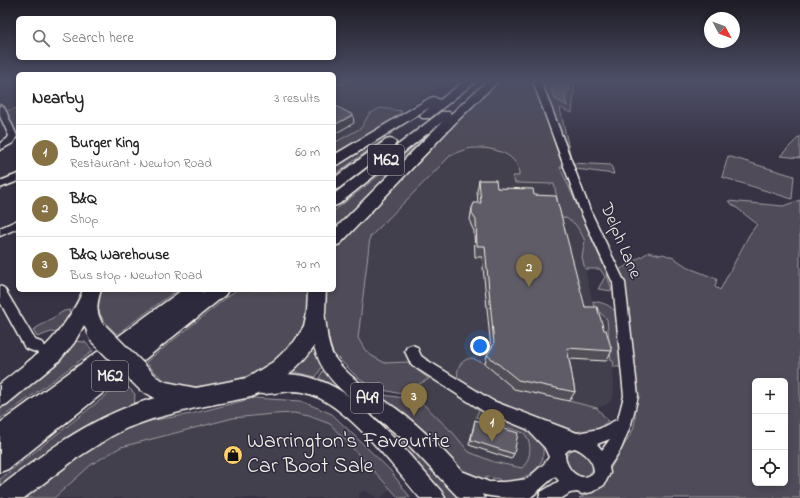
<!DOCTYPE html>
<meta charset="utf-8">
<style>
body{margin:0;font-family:"Indie Flower",sans-serif;background:#f2f2f2;color:#222}
.controls{position:absolute;right:12px;bottom:12px;display:grid;overflow:hidden;border-radius:6px;box-shadow:0 2px 6px #0003}
.controls button{width:36px;height:36px;display:grid;place-items:center;padding:0;border:0;border-bottom:1px solid #e0e0e0;background:#fff;color:#222;font:20px sans-serif}
.compass{position:absolute;left:704px;top:12px;width:36px;height:36px;border-radius:50%;background:#fff;box-shadow:0 2px 6px #0003;rotate:131deg}
.you{position:absolute;left:480px;top:346px;width:14px;height:14px;margin:-10px;border:3px solid #fff;border-radius:50%;background:#1a73e8;box-shadow:0 0 0 6px #1a73e833}
.badge{display:grid;place-items:center;width:26px;height:26px;border-radius:50%;background:#857141;color:#fff;font-size:13px;font-weight:700}
.pin{position:absolute;translate:-50% -33px;filter:drop-shadow(0 1px 2px #0008)}
.pin::after{content:'';position:absolute;top:21px;width:14px;height:12px;background:inherit;clip-path:polygon(0 0,100% 0,50% 100%)}
.list{margin:0;padding:0;list-style:none}
h2{display:flex;justify-content:space-between;align-items:center;height:52px;margin:0;padding:0 16px;font-size:17px}
h2 small{font-size:13px;font-weight:400;color:#767676}
.list li{display:grid;grid-template-columns:26px 1fr auto;gap:12px;align-items:center;box-sizing:border-box;height:56px;padding:0 16px;border-top:1px solid #e0e0e0}
.list b{display:block;font-size:15px;white-space:nowrap}
.list p{margin:0;font-size:13px;white-space:nowrap;color:#767676}
.list em{font-size:13px;font-style:normal;color:#767676}
.icon{flex:none;width:22px;height:22px;fill:none;stroke:currentColor;stroke-width:2;stroke-linecap:round;stroke-linejoin:round}
.map{position:relative;flex:none;width:800px;height:498px;overflow:hidden}
.search{position:absolute;background:#fff;box-shadow:0 2px 6px #0003;left:16px;top:16px;width:320px;height:44px;display:flex;align-items:center;gap:10px;box-sizing:border-box;padding:0 14px;border-radius:6px;color:#767676;font-size:15px}
.panel{position:absolute;background:#fff;box-shadow:0 2px 6px #0003;left:16px;top:72px;width:320px;height:220px;border-radius:6px}
.map>svg:first-child{display:block}
.built{fill:#433f4e}
.green{fill:#504b59;stroke:#a29ea0;fill-rule:evenodd}
.water{fill:#726e77;stroke:#a6a2a4}
.lines{fill:none;stroke-linecap:round;stroke-linejoin:round}
.minor-casing{stroke:#f4f1e8;stroke-width:3}
.major-casing{stroke:#f4f1e8;stroke-width:3}
.highway-casing{stroke:#f4f1e8;stroke-width:3}
.minor{fill:#2f2a3d;fill-rule:evenodd}
.major{fill:#2f2a3d;fill-rule:evenodd}
.highway{fill:#2f2a3d;fill-rule:evenodd}
.highway-bridge-casing{stroke:#f4f1e8;stroke-width:24;stroke-linecap:butt}
.highway-bridge{stroke:#2f2a3d;stroke-width:21}
.wall{fill:#524f59;stroke:#f4f1e8}
.shaded-wall{fill:#424048;stroke:#f4f1e8}
.building{fill:#5f5c67;stroke:#f4f1e8}
.labels{text-anchor:middle;dominant-baseline:central;stroke-width:3;stroke-linejoin:round;paint-order:stroke}
.shield{fill:#2f2a3d;stroke:#b9b5b5;stroke-width:1}
.shield-label{font-size:17px;font-weight:bold;fill:#f4f1e8}
.street-label{font-size:18px;fill:#f4f1e8;stroke:#2f2a3d}
.near-poi-label{font-size:22px;fill:#f4f1e8;stroke:#2f2a3d;text-anchor:start}
</style>
<div class="map">
<svg width="800" height="498" viewBox="0 0 800 498">
<rect width="100%" height="100%" fill="#373244"/>
<filter id="ink" filterUnits="userSpaceOnUse"><feTurbulence type="fractalNoise" baseFrequency=".025" numOctaves="2"/><feDisplacementMap in="SourceGraphic" scale="8" xChannelSelector="R" yChannelSelector="G"/><feConvolveMatrix kernelMatrix="1 2 1 2 8 2 1 2 1" color-interpolation-filters="sRGB"/></filter>
<g filter="url(#ink)">
<path class="built" d="M334,81H448L402,111L377,132L334,157Z
M482,148L497,151L511,159L516,163L519,170V176L515,183L554,184L561,217L566,218L575,224L585,241L582,257L594,307L607,319L611,360H613L614,395L609,403L603,406L597,408L569,401L483,397L476,417L524,433L529,438L530,446L528,462L522,468L494,462L469,452L454,434L415,397V386L429,378L407,362L385,363L372,356L365,350L358,338L370,237L450,156L464,150Z
M294,413L309,416L330,424L390,489L381,498H377L364,490L359,494V498H54L92,464L121,447L233,418L273,414Z"/>
<path class="green" d="M501,81H575L572,113L560,108L572,163L611,165L614,174L560,167L606,271L612,291L598,289L605,277L600,269H585L582,257L585,241L581,233L575,224L566,218L561,217L554,184L515,183L513,176H519C521,151 482,144 464,150C459,151 455,154 450,156L370,237L358,338L365,350L372,356L385,363L407,362L429,379L415,386V397L370,387L354,374L330,350L326,335L325,290H334V248L337,243L442,135Z
M18,108V133H16L5,111Z
M380,108L402,111L377,132L334,157V143L361,128L369,114Z
M424,110L334,175V164Z
M446,122L334,235V211Z
M800,136V158L780,156Z
M728,156L794,176L792,199L722,177Z
M800,200V498H579L601,487L606,476L633,430L635,421V390L626,304L619,270L649,252L661,255L663,254L674,258L689,268L717,279L715,287L720,290L749,235L757,224L728,201L783,206ZM755,381H785V483H755Z
M101,290H177L117,334C102,320 93,311 101,290Z
M236,290H308C307,308 306,327 295,342C273,371 236,383 201,386C193,387 185,388 177,386C165,384 154,371 146,362Z
M593,301C604,303 611,305 617,314L622,367H614L613,361L611,360L607,319L594,307Z
M70,310L69,313H71L65,326L57,337L59,338V341C43,361 21,375 0,391V384L37,356L56,333L51,332L37,337L33,330L64,311Z
M72,341L85,342L93,351L0,419V404Z
M315,344L323,365L316,377L291,371Z
M472,358L569,401L597,408L608,421L595,431L576,432L555,426L535,416L496,403L459,382C455,372 459,359 472,358Z
M325,367L392,425L462,498H446L361,406L339,390L319,378Z
M123,382L135,394L134,410L0,496V479Z
M371,392L376,394L419,400L454,434L469,452L494,462L522,468C531,459 533,443 524,433L476,417L480,407L528,429L543,443C543,449 544,456 541,462C535,476 513,482 500,484L499,479L486,477V480L468,476L450,460L419,426L398,408L384,402Z
M254,398L301,401L332,414L390,470L410,497L399,498L330,424L309,416L294,413L273,414L233,418L121,447L92,464L54,498H14L83,445L138,423L191,414Z
M573,449C585,449 594,459 592,471L586,476C574,478 563,466 567,454Z"/>
<path class="water" d="M547,81H565L568,83L570,90L565,95L567,106L555,99Z"/>
<g class="lines">
<defs>
<path id="minor" d="M334,81H346L342,83H334Z
M533,81H541L590,210L625,283L638,396L631,424L621,449L609,467L610,473L604,485L592,492L582,494L577,492L570,493L562,498H539L541,492L559,481L555,476L530,498C500,498 486,498 458,486L456,480L458,474L464,472L489,482H505L521,480L527,479L545,463L549,457L545,448L527,429L483,411L415,367L411,364L405,351L407,347L412,345L417,347L421,356L425,359L493,401L577,433L599,429L618,419L624,396L613,283L580,210ZM610,439L602,450L597,444ZM575,448C585,452 594,461 594,472C581,486 564,468 565,453L568,450Z
M0,105L4,107L17,136L13,143L0,150V143L7,139L9,136L0,116Z
M18,174V181L0,188V181Z
M18,220V228L0,236V228Z
M0,286L4,288L35,340L43,343L45,347L43,351L38,353L25,348L0,302Z"/>
<path id="major" d="M317,311L323,313L325,318C327,330 327,346 334,357C352,383 383,397 407,417C434,439 457,465 480,491L484,498H459L403,439L359,404L398,442L441,491L445,498H420C393,466 345,401 303,392C286,388 267,398 252,392L249,386L252,380C285,367 322,376 350,397C321,374 313,354 309,318L311,313Z"/>
<path id="highway" d="M464,81H476L430,118H422L420,116L430,107L339,164L334,165V155L430,98L434,97L440,100Z
M487,81H498L455,123L340,244L334,246V230L443,121L339,204L334,206V194L441,112H449L451,114Z
M390,139L394,140L396,143L394,146L339,188L334,190V178L386,140Z
M83,290H101C94,312 98,314 107,333L105,339L98,341L91,339L84,325L74,343L59,361L7,404L0,407V384C29,361 50,347 70,315C75,307 80,299 83,290Z
M182,290H204L202,293L206,290H228L225,295L8,469L0,472V423Z
M308,290H326C325,303 326,318 322,330C311,360 280,385 251,397L195,408L152,419L127,428L110,437L77,458L24,498H0V487C48,450 95,414 155,398L141,390L138,383L141,376L148,373L166,382L196,388L247,378L273,362L294,342L304,327L307,313Z"/>
</defs>
<use href="#minor" class="minor-casing"/>
<use href="#major" class="major-casing"/>
<use href="#highway" class="highway-casing"/>
<use href="#minor" class="minor"/>
<use href="#major" class="major"/>
<use href="#highway" class="highway"/>
<defs>
<path id="highway-bridge" d="M98,333L148,383"/>
</defs>
<use href="#highway-bridge" class="highway-bridge-casing"/>
<use href="#highway-bridge" class="highway-bridge"/>
</g>
<path class="wall" d="M479,180L497,188L534,195L585,307L604,330L612,351L606,361L569,359L575,392L569,401L514,389L485,364L487,355L491,349L482,257H475L474,231L471,225L470,219L472,208L478,203L477,191Z
M475,420L514,454L511,459L469,445Z"/>
<path class="shaded-wall" d="M353,115L354,123L334,134V125Z"/>
<path class="building" d="M334,105L353,115L334,125Z
M479,180H496L497,188L533,189L534,195L556,196L585,307H597L604,330H606L612,351L567,348L575,392L518,380L487,355L494,344L485,246H477L476,220L472,214V208L474,203H481Z
M475,420L518,433L514,454L471,440Z"/>
</g>
<linearGradient id="sky" x2="0" y2="1"><stop stop-color="#1e1c25"/><stop offset="0.54" stop-color="#4d4f67"/><stop offset="1" stop-color="#4d4f67" stop-opacity="0"/></linearGradient>
<rect width="800" height="151" fill="url(#sky)"/>
<defs>
<symbol id="shop-disc" viewBox="-11 -11 22 22"><circle r="9.5" fill="#ffd166" stroke="#2f2a3d"/><path d="M-5-2.5h2.3a2.7 3.5 0 0 1 5.4 0H5L5.5 6h-11ZM-1.5-2.5h3a1.5 2.3 0 0 0-3 0Z" fill="#111"/></symbol>
</defs>
<g fill-rule="evenodd">
<use href="#shop-disc" x="222" y="444" width="22" height="22"/>
</g>
<g class="labels">
<g class="shield">
<rect x="368" y="145" width="36" height="30" rx="3"/>
<rect x="92" y="361" width="36" height="30" rx="3"/>
<rect x="351" y="383" width="32" height="30" rx="3"/>
</g>
<g class="shield-label">
<text x="386" y="160">M62</text>
<text x="110" y="376">M62</text>
<text x="367" y="398">A49</text>
</g>
<g class="street-label">
<text transform="translate(620 241) rotate(67)">Delph Lane</text>
</g>
<g class="near-poi-label">
<text x="247" y="442">Warrington's Favourite<tspan x="247" dy="25">Car Boot Sale</tspan></text>
</g>
</g>
</svg>
<div class="controls">
<button>+</button>
<button>−</button>
<button><svg class="icon" aria-label="locate" viewBox="0 0 24 24"><circle cx="12" cy="12" r="6"/><path d="M12 2v4M12 18v4M2 12h4M18 12h4"/></svg></button>
</div>
<svg class="compass" viewBox="-18 -18 36 36"><path d="M0-13l5 13h-10z" fill="#e53935"/><path d="M0 13l5-13h-10z" fill="#767676"/></svg>
<div class="you"></div>
<div class="pin badge" style="left:492px;top:442px">1</div>
<div class="pin badge" style="left:529px;top:287px">2</div>
<div class="pin badge" style="left:414px;top:416px">3</div>
<div class="search"><svg class="icon" aria-label="search" viewBox="0 0 24 24"><circle cx="10" cy="10" r="6"/><path d="M15 15l6 6"/></svg>Search here</div>
<section class="panel">
<h2>Nearby<small>3 results</small></h2>
<ul class="list">
<li><span class="badge">1</span><div><b>Burger King</b><p>Restaurant · Newton Road</p></div><em>60 m</em></li>
<li><span class="badge">2</span><div><b>B&amp;Q</b><p>Shop</p></div><em>70 m</em></li>
<li><span class="badge">3</span><div><b>B&amp;Q Warehouse</b><p>Bus stop · Newton Road</p></div><em>70 m</em></li>
</ul>
</section>
</div>
